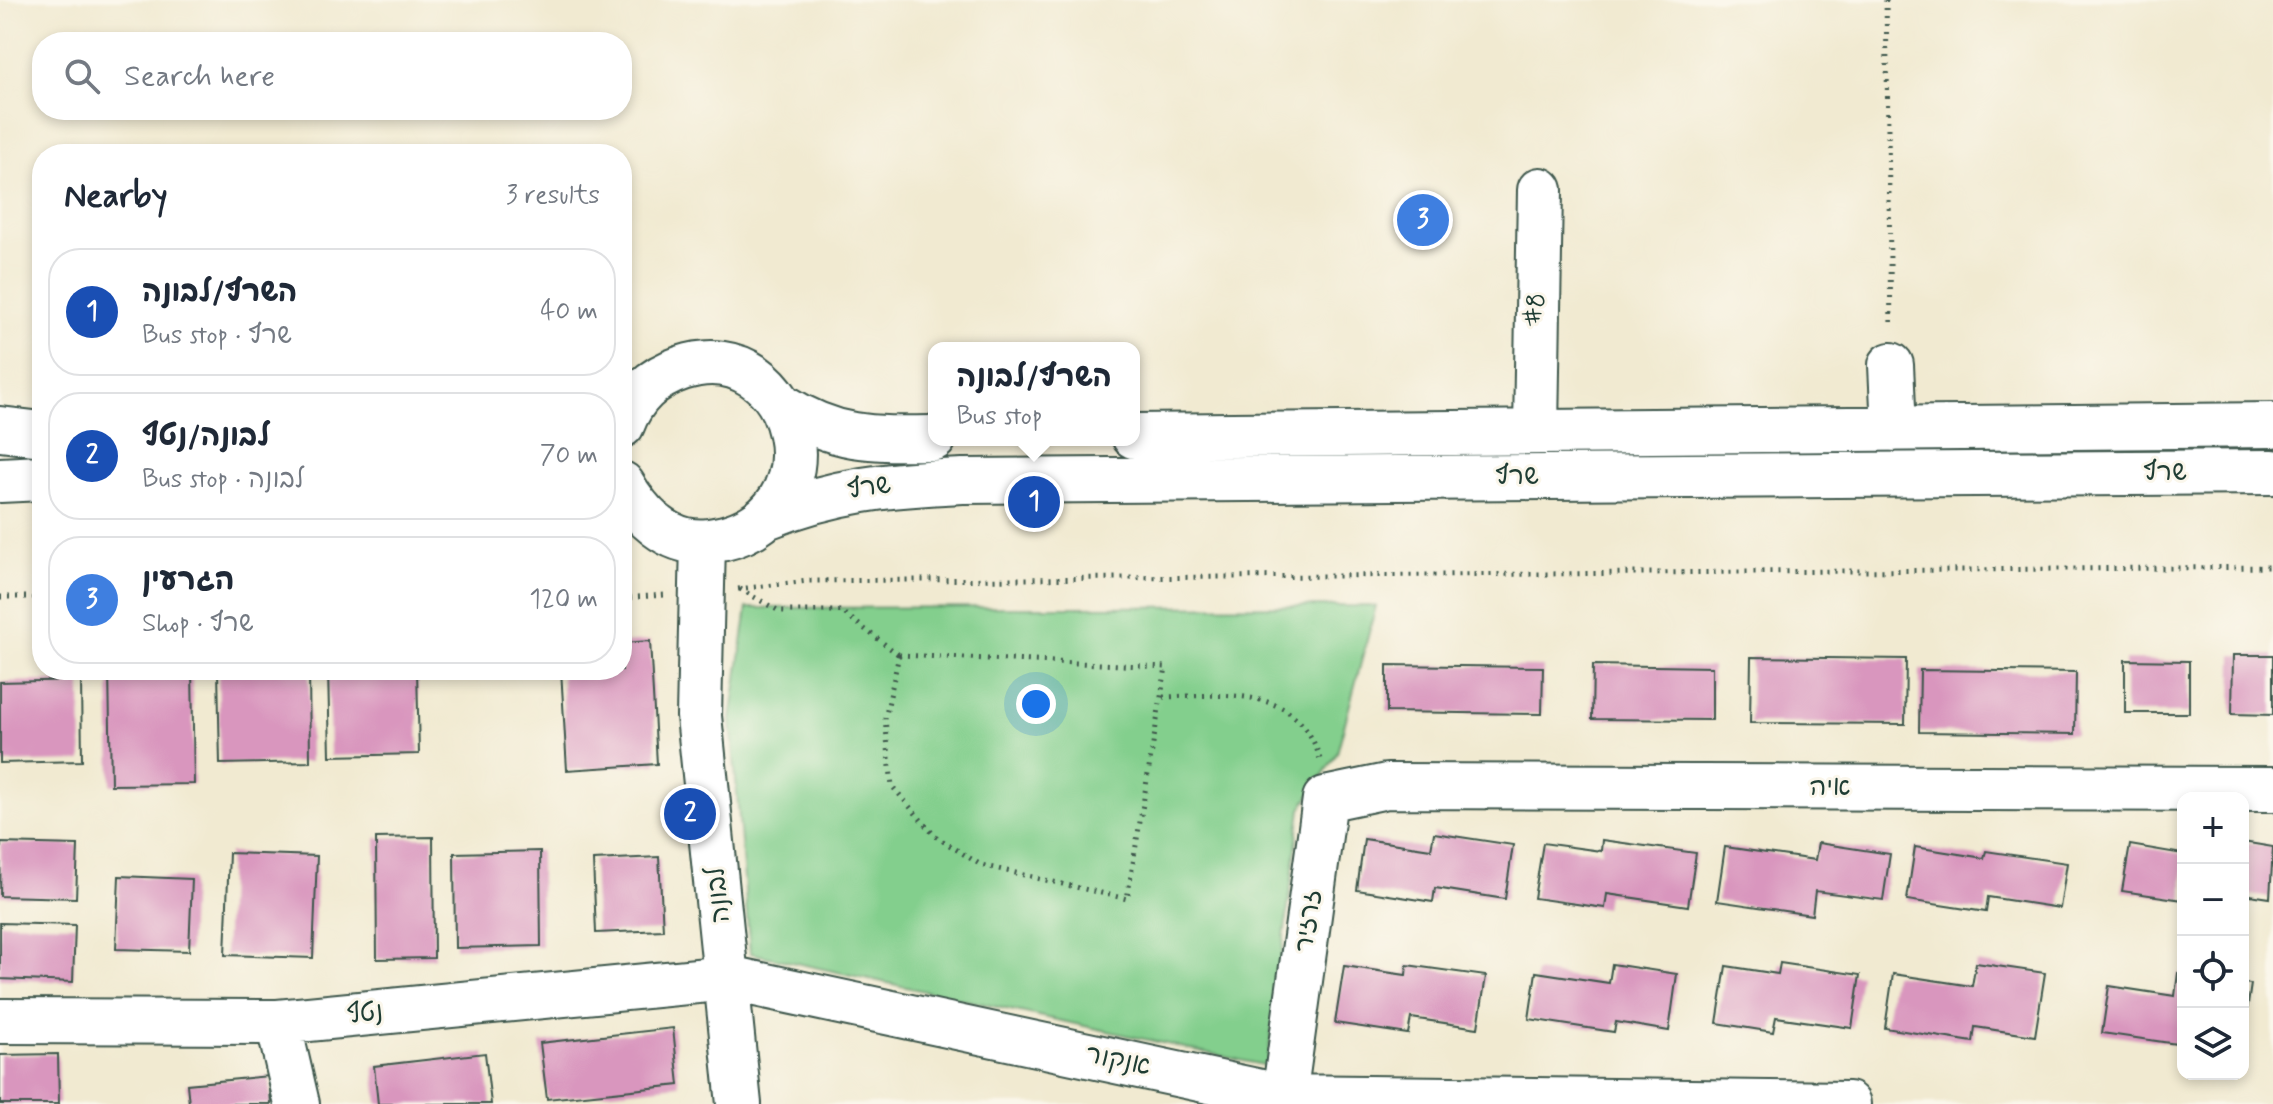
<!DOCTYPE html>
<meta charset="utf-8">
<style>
body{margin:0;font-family:Mynerve,"Playpen Sans Hebrew",sans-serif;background:#f6f6f7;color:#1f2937}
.controls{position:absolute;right:24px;bottom:24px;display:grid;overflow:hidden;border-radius:16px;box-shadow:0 4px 12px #0003}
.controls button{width:72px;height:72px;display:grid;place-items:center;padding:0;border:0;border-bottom:2px solid #e0e1e3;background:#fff;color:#1f2937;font:40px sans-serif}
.you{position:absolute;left:1036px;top:704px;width:28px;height:28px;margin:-20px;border:6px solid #fff;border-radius:50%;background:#1a73e8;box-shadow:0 0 0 12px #1a73e833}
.badge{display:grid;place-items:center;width:52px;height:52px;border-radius:50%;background:#1f6fb2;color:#fff;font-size:26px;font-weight:700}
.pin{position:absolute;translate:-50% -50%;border:4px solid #fff;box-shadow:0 2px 8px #0006}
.popup{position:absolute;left:928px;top:342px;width:212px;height:104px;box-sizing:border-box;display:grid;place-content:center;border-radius:16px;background:#fff;filter:drop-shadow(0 2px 6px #0005);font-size:26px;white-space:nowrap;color:#747a83}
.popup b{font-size:30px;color:#1f2937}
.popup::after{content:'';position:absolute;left:50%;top:100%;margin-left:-16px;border:16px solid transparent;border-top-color:#fff}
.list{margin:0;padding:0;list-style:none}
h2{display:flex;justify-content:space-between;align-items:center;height:104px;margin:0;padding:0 32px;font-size:34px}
h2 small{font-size:26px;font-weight:400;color:#747a83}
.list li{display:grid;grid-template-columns:52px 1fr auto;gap:24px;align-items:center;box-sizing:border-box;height:128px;margin:0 16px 16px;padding:0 16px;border:2px solid #e0e1e3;border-radius:32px}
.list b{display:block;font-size:30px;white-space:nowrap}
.list p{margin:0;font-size:26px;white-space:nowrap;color:#747a83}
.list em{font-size:26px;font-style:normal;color:#747a83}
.icon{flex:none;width:44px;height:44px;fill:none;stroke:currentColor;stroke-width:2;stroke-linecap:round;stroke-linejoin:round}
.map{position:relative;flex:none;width:2273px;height:1104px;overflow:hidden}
.search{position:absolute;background:#fff;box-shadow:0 4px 12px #0003;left:32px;top:32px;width:600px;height:88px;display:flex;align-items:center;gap:20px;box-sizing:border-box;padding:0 28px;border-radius:32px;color:#747a83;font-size:30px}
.panel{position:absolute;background:#fff;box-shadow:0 4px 12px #0003;left:32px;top:144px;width:600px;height:536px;border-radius:32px}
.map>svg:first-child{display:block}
.green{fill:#83cf8d;stroke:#518660;stroke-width:2}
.building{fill:#d996be}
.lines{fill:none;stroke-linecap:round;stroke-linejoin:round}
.minor-casing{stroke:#3e574c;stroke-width:48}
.path{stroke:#3e574c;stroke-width:5;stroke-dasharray:2 6;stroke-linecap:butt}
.minor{stroke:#fff;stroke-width:44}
.labels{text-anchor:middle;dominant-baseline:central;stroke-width:6;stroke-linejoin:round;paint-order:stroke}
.street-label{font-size:26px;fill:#1f3d34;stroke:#fbf7ec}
</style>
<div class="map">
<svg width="2273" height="1104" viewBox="0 0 2273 1104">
<rect width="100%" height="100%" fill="#fbf7ec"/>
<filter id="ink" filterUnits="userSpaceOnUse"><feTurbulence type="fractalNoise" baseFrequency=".0125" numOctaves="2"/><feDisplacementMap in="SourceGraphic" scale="16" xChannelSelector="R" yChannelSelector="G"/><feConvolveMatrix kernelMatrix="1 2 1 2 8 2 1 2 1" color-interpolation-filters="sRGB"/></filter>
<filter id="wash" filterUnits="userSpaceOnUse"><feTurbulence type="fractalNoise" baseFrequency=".006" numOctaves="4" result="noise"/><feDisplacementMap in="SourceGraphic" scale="32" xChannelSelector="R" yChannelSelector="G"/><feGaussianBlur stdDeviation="1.8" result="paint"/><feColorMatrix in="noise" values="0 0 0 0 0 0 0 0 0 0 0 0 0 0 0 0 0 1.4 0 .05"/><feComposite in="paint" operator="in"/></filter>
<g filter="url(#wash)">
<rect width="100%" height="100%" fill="#f1ead1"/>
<path class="green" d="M1376,606L1337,753L1301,809L1267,1066L750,953L731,720L747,608Z"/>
<g id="blocks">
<path class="building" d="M650,641L657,764L567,770L561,670H622V643Z
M2233,655H2273V715L2232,714Z
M1751,657L1906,659L1905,724L1750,723Z
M2125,660L2189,661V713H2125Z
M1387,665L1543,667L1542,714L1387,712Z
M1593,665L1712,667V720L1592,719Z
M109,670H192L194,784L111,785Z
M218,670H309L310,762L220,764Z
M328,670H417L419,754L330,756Z
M1920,670L2076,672L2075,734L1919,732Z
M81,680L82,761L0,763V682Z
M1434,833L1513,845L1505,899L1435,888L1433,902L1357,890L1364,839L1431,849Z
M433,837L434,958L377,959L376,838Z
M1602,840L1696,853L1688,906L1607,894L1605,908L1534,898L1543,843L1601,851Z
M2243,842L2273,847L2270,898L2243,894Z
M1,843L78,845L76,898L0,896Z
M1818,843L1890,854L1883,900L1815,891L1812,915L1717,901L1725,847L1815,860Z
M2130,845L2183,854V900L2122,891Z
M1915,847L1984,858L1986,851L2067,863L2060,908L1988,897L1986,912L1907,900Z
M540,851L541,946L455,948L454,853Z
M229,853L317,856L313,958L225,955Z
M659,857L663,930L596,933L593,860Z
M119,876L192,879L189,951L116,949Z
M0,923L75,925L73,982L0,979Z
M1780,963L1860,975L1852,1028L1776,1017L1773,1032L1717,1023L1726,966L1778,974Z
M1976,963L2045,973L2035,1036L1975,1027L1973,1042L1885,1028L1893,974L1972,986Z
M1612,964L1677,974L1669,1031L1616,1022L1614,1032L1529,1019L1536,972L1609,983Z
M1407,965L1486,976L1478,1028L1411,1018L1408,1034L1335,1023L1344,966L1406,975Z
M2178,973L2183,974V1033H2179L2177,1044L2102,1033L2109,986L2175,996Z
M2243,983L2251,984L2245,1025H2243Z
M673,1028L679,1085L547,1099L540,1043Z
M485,1053L491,1104H378L374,1066Z
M58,1054L59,1104H0V1055Z
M269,1076L271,1104H189L187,1084Z"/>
</g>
</g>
<g filter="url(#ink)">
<use href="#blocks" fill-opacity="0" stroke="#3e574c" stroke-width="2"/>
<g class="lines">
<defs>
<path id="minor" d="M1891,365L1894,429
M782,406C835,440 872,439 934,438
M622,425C633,396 652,378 682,368C797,330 848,522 709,541C669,546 640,515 622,484
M0,429L42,434
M1536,430L1540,190
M1134,436L2273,425
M0,480L42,478
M766,517C833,490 891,484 963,481L2273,472
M703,542L699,716L739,1104
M0,1021L278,1022L728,978L1284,1097L1848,1104
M278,1022L297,1104
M1283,1104L1325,799L1387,786L2273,789"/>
</defs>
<use href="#minor" class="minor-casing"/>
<path class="path" d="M1886,0L1891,327
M738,589L808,581L2273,567
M740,589L779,611H841L899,655
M0,597H42
M622,598L665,595
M899,655L1166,667L1127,899L981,865L935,836L892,786L885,719Z
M1163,697C1228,695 1301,684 1321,763"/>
<use href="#minor" class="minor"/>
</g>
</g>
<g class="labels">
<g class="street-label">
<text transform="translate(1537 310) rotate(-89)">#8</text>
<text x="2165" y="473">שרף</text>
<text x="1517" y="477">שרף</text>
<text transform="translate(869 488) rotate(-8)">שרף</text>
<text x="1830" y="788">איה</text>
<text transform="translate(719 895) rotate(-96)">לבונה</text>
<text transform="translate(1309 921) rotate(-82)">זרזיר</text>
<text transform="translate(365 1014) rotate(-6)">נטף</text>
<text transform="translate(1118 1061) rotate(12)">אנקור</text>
</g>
</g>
</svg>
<div class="controls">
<button>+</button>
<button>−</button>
<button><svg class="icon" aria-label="locate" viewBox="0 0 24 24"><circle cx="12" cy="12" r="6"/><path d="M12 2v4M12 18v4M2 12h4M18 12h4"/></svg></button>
<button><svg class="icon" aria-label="layers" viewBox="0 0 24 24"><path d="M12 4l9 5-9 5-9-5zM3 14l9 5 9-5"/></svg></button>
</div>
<div class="you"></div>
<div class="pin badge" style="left:1034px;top:502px;background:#1a4fb4">1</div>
<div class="popup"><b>השרף/לבונה</b>Bus stop</div>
<div class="pin badge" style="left:690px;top:814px;background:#1a4fb4">2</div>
<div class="pin badge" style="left:1423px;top:220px;background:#3f7fe0">3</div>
<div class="search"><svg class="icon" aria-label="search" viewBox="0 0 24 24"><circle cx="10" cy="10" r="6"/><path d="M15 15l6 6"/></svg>Search here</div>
<section class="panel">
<h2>Nearby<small>3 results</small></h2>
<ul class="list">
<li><span class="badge" style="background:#1a4fb4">1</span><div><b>השרף/לבונה</b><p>Bus stop · שרף</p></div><em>40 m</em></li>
<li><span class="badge" style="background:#1a4fb4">2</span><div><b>לבונה/נטף</b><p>Bus stop · לבונה</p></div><em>70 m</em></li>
<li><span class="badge" style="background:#3f7fe0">3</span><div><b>הגרעין</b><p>Shop · שרף</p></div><em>120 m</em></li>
</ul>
</section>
</div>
